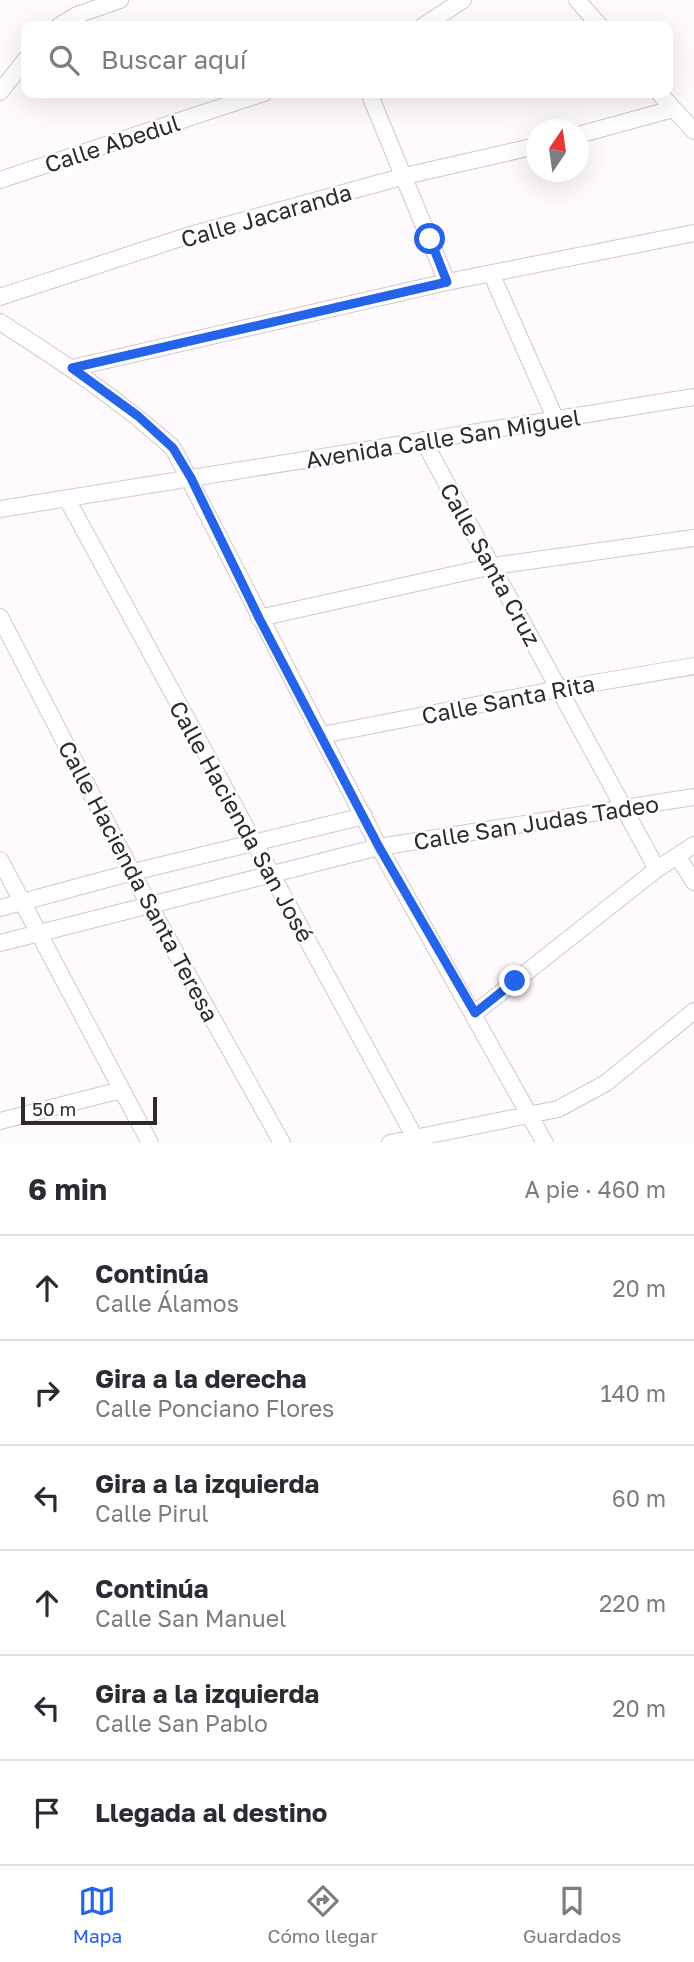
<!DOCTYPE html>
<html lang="es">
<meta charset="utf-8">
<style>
body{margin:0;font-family:"Golos Text",sans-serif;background:#f7f7f7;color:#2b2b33}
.compass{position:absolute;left:526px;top:119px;width:63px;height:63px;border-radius:50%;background:#fff;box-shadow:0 7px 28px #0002;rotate:13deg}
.scale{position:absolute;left:21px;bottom:18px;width:136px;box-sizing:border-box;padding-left:7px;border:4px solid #2d2b2d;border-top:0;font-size:19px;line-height:24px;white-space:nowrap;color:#2d2b2d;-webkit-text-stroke:5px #fff;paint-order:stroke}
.stop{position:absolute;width:21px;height:21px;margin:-16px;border:5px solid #2563eb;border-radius:50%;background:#fff}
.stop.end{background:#2563eb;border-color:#fff;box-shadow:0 2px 7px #0008}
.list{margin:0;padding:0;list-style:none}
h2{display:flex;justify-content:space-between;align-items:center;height:91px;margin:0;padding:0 28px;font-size:30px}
h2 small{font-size:23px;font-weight:400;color:#7c7c81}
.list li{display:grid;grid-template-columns:46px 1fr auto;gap:21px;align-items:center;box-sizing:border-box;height:105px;padding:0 28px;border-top:2px solid #e1e1e2}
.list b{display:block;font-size:26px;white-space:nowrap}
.list p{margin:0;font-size:23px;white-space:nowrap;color:#7c7c81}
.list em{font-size:23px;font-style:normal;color:#7c7c81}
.icon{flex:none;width:38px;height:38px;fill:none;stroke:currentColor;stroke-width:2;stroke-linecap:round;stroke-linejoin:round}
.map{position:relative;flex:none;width:694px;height:1143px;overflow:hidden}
.search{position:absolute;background:#fff;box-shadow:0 7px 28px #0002;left:21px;right:21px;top:21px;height:77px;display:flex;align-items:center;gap:18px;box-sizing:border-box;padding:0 24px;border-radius:14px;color:#7c7c81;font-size:26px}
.sheet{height:721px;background:#fff}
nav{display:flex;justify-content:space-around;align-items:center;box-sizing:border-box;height:98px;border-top:2px solid #e1e1e2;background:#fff;font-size:19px;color:#7c7c81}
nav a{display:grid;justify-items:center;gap:4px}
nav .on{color:#2563eb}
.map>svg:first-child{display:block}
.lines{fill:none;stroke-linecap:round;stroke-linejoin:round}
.minor-casing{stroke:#cfc9cf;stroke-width:18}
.minor{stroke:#fff;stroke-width:16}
.route{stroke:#2563eb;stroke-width:9}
.labels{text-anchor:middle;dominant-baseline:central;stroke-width:5;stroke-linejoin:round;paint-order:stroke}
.street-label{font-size:23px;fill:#2d2b2d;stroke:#fff}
</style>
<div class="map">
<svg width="694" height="1143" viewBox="0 0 694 1143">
<rect width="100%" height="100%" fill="#fffafe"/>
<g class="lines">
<defs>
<path id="minor" d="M577,0L600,26
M59,26L77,15L120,0
M423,26L463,0
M0,92L26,59
M369,93L447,282
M659,93L694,131
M578,135L673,109
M0,180L264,93
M491,273L556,420
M0,297L187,236L405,176L536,146
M0,322C61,361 119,399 173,448L379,847L545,1143
M72,368L447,282L694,233
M423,440L657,869
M67,499L418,1143
M0,509L694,397
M0,617L148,903L282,1143
M259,618L493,566L694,538
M322,735L559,689L694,666
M678,857L694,882
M0,860L150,1143
M0,908L133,872L364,816
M0,943L379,847L694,797
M475,1013L657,869L694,845
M0,1121L121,1090
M390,1143L558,1109L606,1083L694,1011"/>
</defs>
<use href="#minor" class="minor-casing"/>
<use href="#minor" class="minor"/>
</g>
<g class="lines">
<path class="route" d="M430,239L447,282L72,368L138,416L173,448L191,478L259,618L379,847L475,1013L515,981"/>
</g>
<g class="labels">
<g class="street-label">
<text transform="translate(112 143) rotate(-18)">Calle Abedul</text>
<text transform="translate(266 215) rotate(-16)">Calle Jacaranda</text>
<text transform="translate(443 438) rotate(-9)">Avenida Calle San Miguel</text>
<text transform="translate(491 564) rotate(61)">Calle Santa Cruz</text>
<text transform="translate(508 699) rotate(-11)">Calle Santa Rita</text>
<text transform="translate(242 821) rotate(61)">Calle Hacienda San José</text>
<text transform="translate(536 822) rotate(-9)">Calle San Judas Tadeo</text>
<text transform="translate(139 881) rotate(62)">Calle Hacienda Santa Teresa</text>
</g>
</g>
</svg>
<svg class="compass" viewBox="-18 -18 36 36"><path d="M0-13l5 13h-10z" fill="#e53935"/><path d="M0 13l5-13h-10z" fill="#7c7c81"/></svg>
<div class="scale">50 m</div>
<div class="stop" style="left:430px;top:239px"></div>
<div class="stop end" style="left:515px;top:981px"></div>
<div class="search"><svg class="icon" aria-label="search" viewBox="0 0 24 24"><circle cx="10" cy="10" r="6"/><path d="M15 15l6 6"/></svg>Buscar aquí</div>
</div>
<section class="sheet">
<h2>6 min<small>A pie · 460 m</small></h2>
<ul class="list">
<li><svg class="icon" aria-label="ahead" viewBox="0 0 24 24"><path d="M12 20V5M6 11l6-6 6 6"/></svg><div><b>Continúa</b><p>Calle Álamos</p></div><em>20 m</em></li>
<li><svg class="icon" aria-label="right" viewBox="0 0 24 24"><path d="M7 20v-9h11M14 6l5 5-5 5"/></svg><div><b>Gira a la derecha</b><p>Calle Ponciano Flores</p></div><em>140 m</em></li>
<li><svg class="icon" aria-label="left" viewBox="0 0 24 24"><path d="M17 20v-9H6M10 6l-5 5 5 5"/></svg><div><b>Gira a la izquierda</b><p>Calle Pirul</p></div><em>60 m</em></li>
<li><svg class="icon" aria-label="ahead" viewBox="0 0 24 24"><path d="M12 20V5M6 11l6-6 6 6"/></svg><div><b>Continúa</b><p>Calle San Manuel</p></div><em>220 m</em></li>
<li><svg class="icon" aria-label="left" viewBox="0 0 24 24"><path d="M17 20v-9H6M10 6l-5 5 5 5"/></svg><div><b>Gira a la izquierda</b><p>Calle San Pablo</p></div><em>20 m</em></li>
<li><svg class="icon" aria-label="arrive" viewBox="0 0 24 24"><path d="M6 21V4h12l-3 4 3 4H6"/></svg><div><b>Llegada al destino</b></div></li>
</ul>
</section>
<nav>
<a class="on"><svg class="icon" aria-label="map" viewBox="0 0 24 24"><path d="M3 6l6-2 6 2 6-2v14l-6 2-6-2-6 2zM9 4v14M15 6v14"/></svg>Mapa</a>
<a><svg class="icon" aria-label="directions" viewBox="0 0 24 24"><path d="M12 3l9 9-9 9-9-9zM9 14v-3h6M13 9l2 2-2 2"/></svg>Cómo llegar</a>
<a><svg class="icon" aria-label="saved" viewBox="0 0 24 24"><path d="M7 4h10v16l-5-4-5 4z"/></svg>Guardados</a>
</nav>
